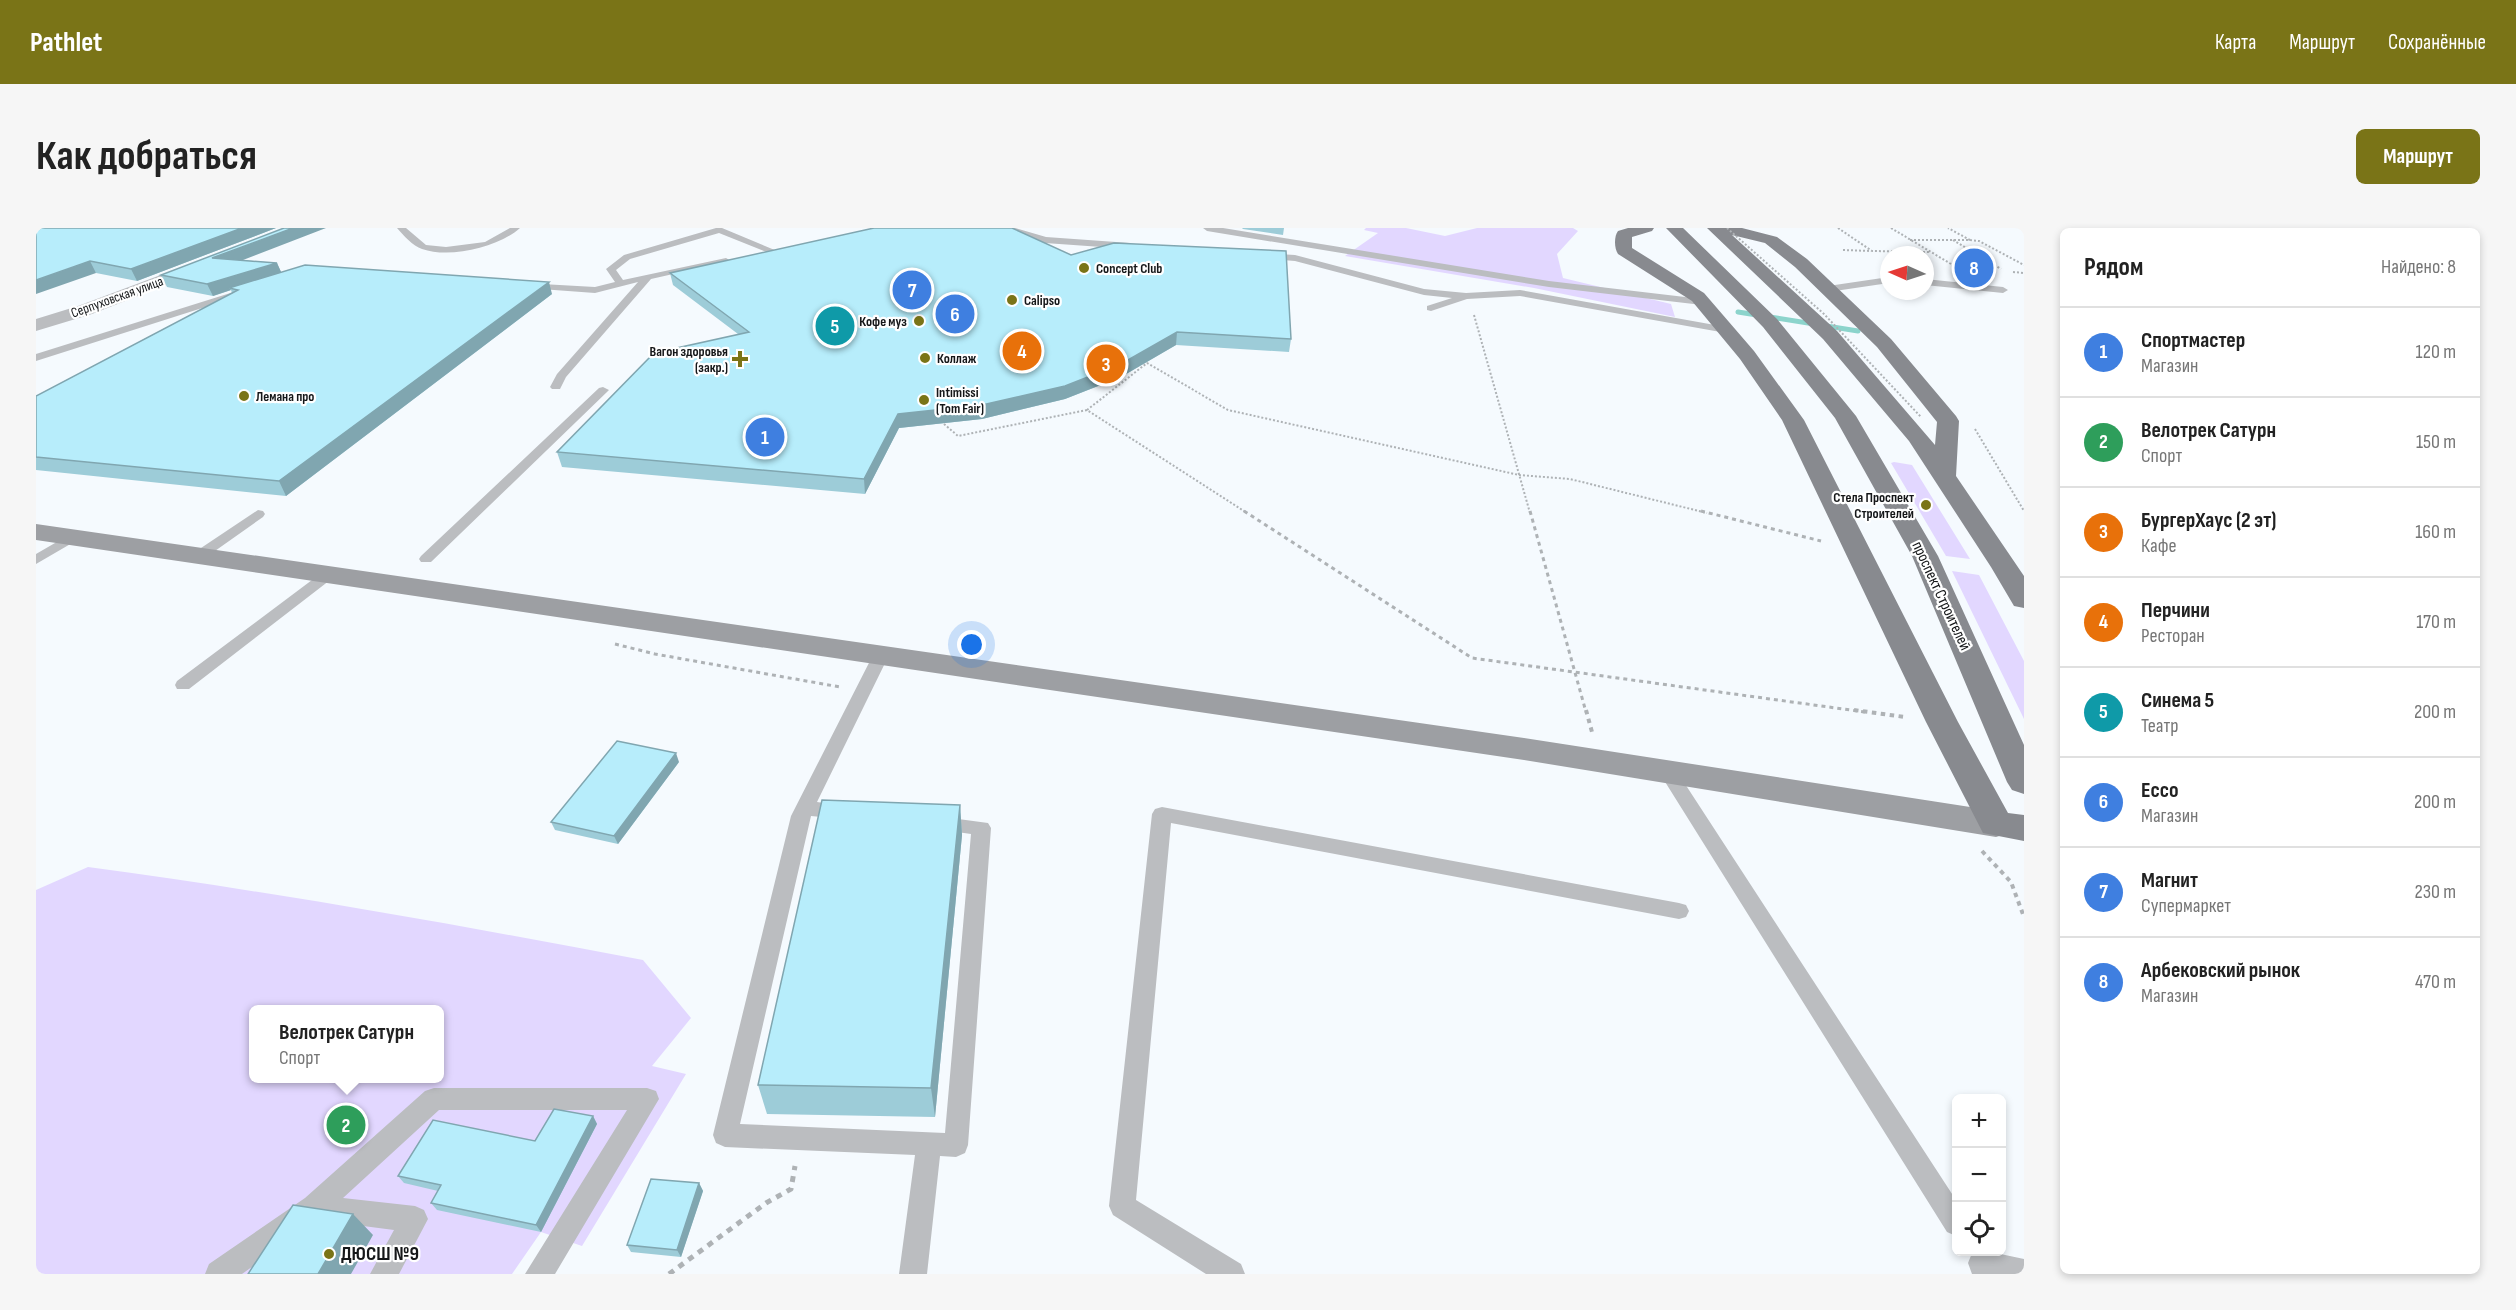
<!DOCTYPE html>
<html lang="ru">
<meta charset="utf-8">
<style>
body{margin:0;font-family:"Sofia Sans Condensed",sans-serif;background:#f6f6f6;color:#222}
.controls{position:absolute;right:18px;bottom:18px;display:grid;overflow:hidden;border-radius:9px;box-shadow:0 3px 9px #0003}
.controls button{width:54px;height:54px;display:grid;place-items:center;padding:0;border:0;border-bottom:2px solid #e0e0e0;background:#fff;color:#222;font:30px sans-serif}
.compass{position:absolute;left:1844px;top:18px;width:54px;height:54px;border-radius:50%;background:#fff;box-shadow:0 3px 9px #0003;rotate:273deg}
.you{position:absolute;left:936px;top:417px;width:21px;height:21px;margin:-15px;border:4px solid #fff;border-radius:50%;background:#1a73e8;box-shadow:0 0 0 9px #1a73e833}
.badge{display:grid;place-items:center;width:39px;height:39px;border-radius:50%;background:#7a7417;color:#fff;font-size:20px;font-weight:700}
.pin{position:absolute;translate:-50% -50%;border:3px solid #fff;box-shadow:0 2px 6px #0006}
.popup{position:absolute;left:213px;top:777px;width:195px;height:78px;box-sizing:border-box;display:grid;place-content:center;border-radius:9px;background:#fff;filter:drop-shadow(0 2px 4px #0005);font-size:20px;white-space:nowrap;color:#767676}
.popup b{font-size:22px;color:#222}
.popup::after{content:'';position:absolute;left:50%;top:100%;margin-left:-12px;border:12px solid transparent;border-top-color:#fff}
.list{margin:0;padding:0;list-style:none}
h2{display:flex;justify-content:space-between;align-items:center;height:78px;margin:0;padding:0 24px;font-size:26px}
h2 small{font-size:20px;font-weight:400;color:#767676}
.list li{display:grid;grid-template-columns:39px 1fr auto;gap:18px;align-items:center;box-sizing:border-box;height:90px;padding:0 24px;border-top:2px solid #e0e0e0}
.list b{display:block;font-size:22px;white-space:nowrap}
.list p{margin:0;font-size:20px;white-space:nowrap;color:#767676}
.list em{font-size:20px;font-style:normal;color:#767676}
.icon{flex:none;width:33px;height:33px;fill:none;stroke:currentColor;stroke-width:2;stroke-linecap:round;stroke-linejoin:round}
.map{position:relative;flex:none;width:1988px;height:1046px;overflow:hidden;border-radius:9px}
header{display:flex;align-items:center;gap:36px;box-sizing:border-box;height:84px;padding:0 30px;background:#7a7417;color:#fff}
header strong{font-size:28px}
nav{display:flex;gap:33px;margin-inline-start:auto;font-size:21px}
.intro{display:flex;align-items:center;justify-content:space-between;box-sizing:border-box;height:144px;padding:0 36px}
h1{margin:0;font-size:42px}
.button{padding:15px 27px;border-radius:9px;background:#7a7417;color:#fff;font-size:21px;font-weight:700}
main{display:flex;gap:36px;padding:0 36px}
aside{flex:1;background:#fff;border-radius:9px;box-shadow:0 3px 9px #0003}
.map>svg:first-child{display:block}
.green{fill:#e2d7ff;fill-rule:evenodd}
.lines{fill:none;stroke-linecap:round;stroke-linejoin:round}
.stream{stroke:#8cd4cc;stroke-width:5}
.path-far3{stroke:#aeb2b5;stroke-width:2;stroke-dasharray:2 2;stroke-linecap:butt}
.path-far2{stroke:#aeb2b5;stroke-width:3;stroke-dasharray:4 4;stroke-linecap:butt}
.path-far1{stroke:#aeb2b5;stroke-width:4;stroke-dasharray:4.5 4.5;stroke-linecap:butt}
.path{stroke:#aeb2b5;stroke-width:5;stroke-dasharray:6 6;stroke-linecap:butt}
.lane{fill:#bbbdc0;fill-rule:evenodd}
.street{fill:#bbbdc0;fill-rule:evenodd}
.secondary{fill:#9d9fa3;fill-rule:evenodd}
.primary{fill:#888a8f;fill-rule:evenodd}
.path-bridge{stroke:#aeb2b5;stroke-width:2;stroke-dasharray:2 2;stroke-linecap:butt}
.wall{fill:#9dccd8}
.shaded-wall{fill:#80a6b0}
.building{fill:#b7edfb;stroke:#80a6b0;stroke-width:1.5}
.poi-dot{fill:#7a7417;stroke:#fff;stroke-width:2}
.labels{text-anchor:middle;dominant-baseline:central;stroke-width:4.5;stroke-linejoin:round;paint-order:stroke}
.far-poi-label{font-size:14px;font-weight:bold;fill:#151719;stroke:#fff;text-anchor:start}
.far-street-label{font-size:14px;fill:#151719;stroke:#fff}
.street-label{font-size:16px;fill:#151719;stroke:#fff}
.near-poi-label{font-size:20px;font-weight:bold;fill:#151719;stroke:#fff;text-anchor:start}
</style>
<header>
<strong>Pathlet</strong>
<nav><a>Карта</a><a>Маршрут</a><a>Сохранённые</a></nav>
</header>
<div class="intro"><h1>Как добраться</h1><a class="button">Маршрут</a></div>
<main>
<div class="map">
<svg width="1988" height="1046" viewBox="0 0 1988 1046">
<rect width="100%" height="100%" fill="#f5fafe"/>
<path class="green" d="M1330,0H1370L1409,8L1441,0H1537L1542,3L1521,26L1527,50L1635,76L1639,89L1498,60L1309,28L1342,5L1328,2Z
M1858,234L1876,237L1934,331L1910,328L1855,235Z
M1916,343L1943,347L1988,433V491Z
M52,639C238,664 423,697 607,732L655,790L616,838L650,846L546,1018L505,1004L476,1046H0V662ZM217,782H403V850H217Z"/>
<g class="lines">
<path class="stream" d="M1702,84L1822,103"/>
<path class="path-far3" d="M1802,0L1836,23L1894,24
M1855,0L1915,36
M1874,12H1934L1912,0
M1917,12L1965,41
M1934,12L1943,13L1988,37
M1807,22L1835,23
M1977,44L1988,45
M1438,87L1494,285
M1051,182L1111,135L1192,182L1483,247L1534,251L1671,285
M908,196L922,208L1051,182L1211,285
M1939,201L1988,283"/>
<path class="path-far2" d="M1208,283L1436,430L1829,484
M1494,283L1550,484
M1665,283L1785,313
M579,416L619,426L804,459"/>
<path class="path-far1" d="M1550,482L1556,504
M1818,482L1869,489
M1946,623L1975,654L1988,689"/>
<path class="path" d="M633,1046L730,975L755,961L759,938"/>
<path class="lane" d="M361,0H370L390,17L410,19L449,14L474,0H484C463,19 414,31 386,21C377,18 367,7 361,0Z
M680,0H686L741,23L733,25L683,5L594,31L580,42L587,52L690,30L695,33L615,51L530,149L524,161H516L514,159L521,146L602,54L559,65L491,60L486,57L488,55L559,59L579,54L570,41L588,27Z
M966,0H979L1010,9L1094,15L1099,18L1094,21L1009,15Z
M1167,0H1187L1513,53L1666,71L1671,74L1666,77L1513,59L1171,3Z
M1226,25L1259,27L1388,61L1430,65L1484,62L1690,99L1695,102L1690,105L1484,68L1431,71L1395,83L1391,82V78L1416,70L1388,67L1259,33L1223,30V26Z
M1853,49V55L1792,64L1787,61L1792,58Z
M1889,51L1967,59L1972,62L1967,65L1889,57Z
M204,62L209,65L207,67L0,133V126Z
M567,159L573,162L571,164L395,334H385L383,331L385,328L563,160Z
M222,282L227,283L229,286L227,289L169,330H159L157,327L159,324Z
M38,304L43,305L45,308L43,311L0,336V326Z
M293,342L300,346L298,349L153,461H141L139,457L141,453L288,343Z
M845,422L853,427L781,574L814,579L817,584L814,589L807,591L775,588L704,896L909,905L935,606L893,600L890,595L893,590L900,588L952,595L955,600L932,917L929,925L920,929L904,928L891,1046H863L879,927L689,919L680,915L677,907L755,588L837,427Z
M1632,538L1638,539L1920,972V1008L1911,1004L1626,549L1623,544L1626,539Z
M1126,579L1643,675L1650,677L1653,683L1650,689L1643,691L1135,595L1100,972L1205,1036L1209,1046H1170L1077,987L1073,978L1116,586L1119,581Z
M398,860H611L620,863L623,871L519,1046H489L591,882H403L307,970L379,978L388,982L392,991L363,1046H334L358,1002L281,992L206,1046H169L173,1036L269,970L389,863Z
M1941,1024H1955L1988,1031V1046H1936L1932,1035L1936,1025Z"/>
<path class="street" d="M170,30L176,31L179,35L176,39L56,86L0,103V91L42,78Z"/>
<path class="secondary" d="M0,296L1488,510L1960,583L1973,587L1978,596L1973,605L1960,609L1488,532L0,312Z"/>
<path class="primary" d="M1592,0H1618L1616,3L1596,9V20L1668,65L1718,123L1768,192L1922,494L1972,585L1988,587V613L1947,605L1890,494L1746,192L1704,131L1656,73L1582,26C1578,20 1578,8 1582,3Z
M1630,0H1647L1741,91L1820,188L1902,328L1988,517V566L1976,562L1971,554L1876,328L1799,190L1727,99Z
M1671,0H1706L1741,9L1771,31L1855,111L1920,188L1923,193L1920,248L1988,348V380L1978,378L1955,339L1873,213L1787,111ZM1696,7L1729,15L1759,39L1841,119L1901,194L1899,217L1801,103Z"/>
<path class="path-bridge" d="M1691,0L1788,86L1885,189"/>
</g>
<path class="wall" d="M0,0H240L101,53L60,45Z
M1206,0H1248L1247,7L1207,1Z
M1035,27L1255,111L1253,124L1140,117L1085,149L1029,171L946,191L863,200L829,266L526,239L521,224L702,106L637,57L634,45Z
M206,32L241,35L245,44L516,66L250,268L0,242V168L196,65L195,62L177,68L131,59L125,47Z
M643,534L582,616L519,602L515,594Z
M924,577L926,607L899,889L731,886L722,857Z
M557,888L561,896L505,1004L401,982L395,975L402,963L368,955L362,948L499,913Z
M663,955L667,963L645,1029L595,1024L591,1017Z"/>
<path class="shaded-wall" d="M206,0H240L101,53L95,41Z
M257,0H290L181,42L176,30Z
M54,33L60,45L0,66V52Z
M241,35L246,46L193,60L195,62L177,68L171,56Z
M513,54L516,66L250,268L243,253Z
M1141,104L1140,117L1085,149L1029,171L946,191L863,200L829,266L828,251L862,186Z
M640,525L643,534L582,616L578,608Z
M924,577L926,607L899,889L895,860Z
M557,888L561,896L505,1004L500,997Z
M663,955L667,963L645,1029L641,1022Z
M317,986L337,1007L315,1046H282Z"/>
<path class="building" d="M0,0H206L95,41L54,33L0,52Z
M248,0H257L176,30L241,35L171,56L125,47Z
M838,0H976L1035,27L1078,15L1250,23L1255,111L1141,104L1085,136L1029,158L946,177L862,186L828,251L521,224L618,125L713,104L634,45Z
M269,37L513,54L243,253L0,229V168L202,62L193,60Z
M581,513L640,525L578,608L515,594Z
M786,572L924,577L895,860L722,857Z
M518,881L557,888L500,997L395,975L405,957L362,948L397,892L499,913Z
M615,951L663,955L641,1022L591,1017Z
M257,977L317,986L282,1046H212Z"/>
<g class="poi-dot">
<circle cx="1048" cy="40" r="6"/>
<circle cx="976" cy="72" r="6"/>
<circle cx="883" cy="93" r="6"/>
<circle cx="889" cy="130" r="6"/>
<path d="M701 122h6v6h6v6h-6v6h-6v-6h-6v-6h6z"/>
<circle cx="208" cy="168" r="6"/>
<circle cx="888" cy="172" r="6"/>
<circle cx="1890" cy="277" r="6"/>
<circle cx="293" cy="1026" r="6"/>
</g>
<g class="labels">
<g class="far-poi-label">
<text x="1060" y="40">Concept Club</text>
<text x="988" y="72">Calipso</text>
<text x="871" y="93" text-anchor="end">Кофе муз</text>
<text x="692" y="123" text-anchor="end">Вагон здоровья<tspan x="692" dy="16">(закр.)</tspan></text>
<text x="901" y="130">Коллаж</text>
<text x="900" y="164">Intimissi<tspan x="900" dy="16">(Tom Fair)</tspan></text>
<text x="220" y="168">Лемана про</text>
<text x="1878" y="269" text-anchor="end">Стела Проспект<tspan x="1878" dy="16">Строителей</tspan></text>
</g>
<g class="far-street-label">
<text transform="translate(81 69) rotate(-20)">Серпуховская улица</text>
</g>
<g class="street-label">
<text transform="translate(1905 368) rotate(65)">проспект Строителей</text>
</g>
<g class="near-poi-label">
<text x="305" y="1026">ДЮСШ №9</text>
</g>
</g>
</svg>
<div class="controls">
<button>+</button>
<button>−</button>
<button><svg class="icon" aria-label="locate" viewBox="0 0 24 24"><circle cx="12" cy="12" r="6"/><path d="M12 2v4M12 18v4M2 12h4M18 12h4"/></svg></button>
</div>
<svg class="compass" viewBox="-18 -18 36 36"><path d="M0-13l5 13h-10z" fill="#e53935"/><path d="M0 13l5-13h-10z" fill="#767676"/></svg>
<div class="you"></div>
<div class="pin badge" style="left:729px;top:209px;background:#3f7fe0">1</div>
<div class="pin badge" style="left:310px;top:897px;background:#2e9e5b">2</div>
<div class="popup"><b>Велотрек Сатурн</b>Спорт</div>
<div class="pin badge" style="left:1070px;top:136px;background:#e8710a">3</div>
<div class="pin badge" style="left:986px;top:123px;background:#e8710a">4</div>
<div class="pin badge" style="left:799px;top:98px;background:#0f9aa8">5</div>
<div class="pin badge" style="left:919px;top:86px;background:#3f7fe0">6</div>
<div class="pin badge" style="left:876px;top:62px;background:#3f7fe0">7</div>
<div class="pin badge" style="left:1938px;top:40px;background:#3f7fe0">8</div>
</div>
<aside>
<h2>Рядом<small>Найдено: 8</small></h2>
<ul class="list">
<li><span class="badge" style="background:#3f7fe0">1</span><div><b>Спортмастер</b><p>Магазин</p></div><em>120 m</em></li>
<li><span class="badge" style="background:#2e9e5b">2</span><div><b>Велотрек Сатурн</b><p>Спорт</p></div><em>150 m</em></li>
<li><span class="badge" style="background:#e8710a">3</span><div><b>БургерХаус (2 эт)</b><p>Кафе</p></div><em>160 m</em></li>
<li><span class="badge" style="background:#e8710a">4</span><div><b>Перчини</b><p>Ресторан</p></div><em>170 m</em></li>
<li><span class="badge" style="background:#0f9aa8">5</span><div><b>Синема 5</b><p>Театр</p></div><em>200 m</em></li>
<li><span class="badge" style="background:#3f7fe0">6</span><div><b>Ecco</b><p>Магазин</p></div><em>200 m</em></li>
<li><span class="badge" style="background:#3f7fe0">7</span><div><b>Магнит</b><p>Супермаркет</p></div><em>230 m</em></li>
<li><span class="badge" style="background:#3f7fe0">8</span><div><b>Арбековский рынок</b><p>Магазин</p></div><em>470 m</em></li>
</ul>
</aside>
</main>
